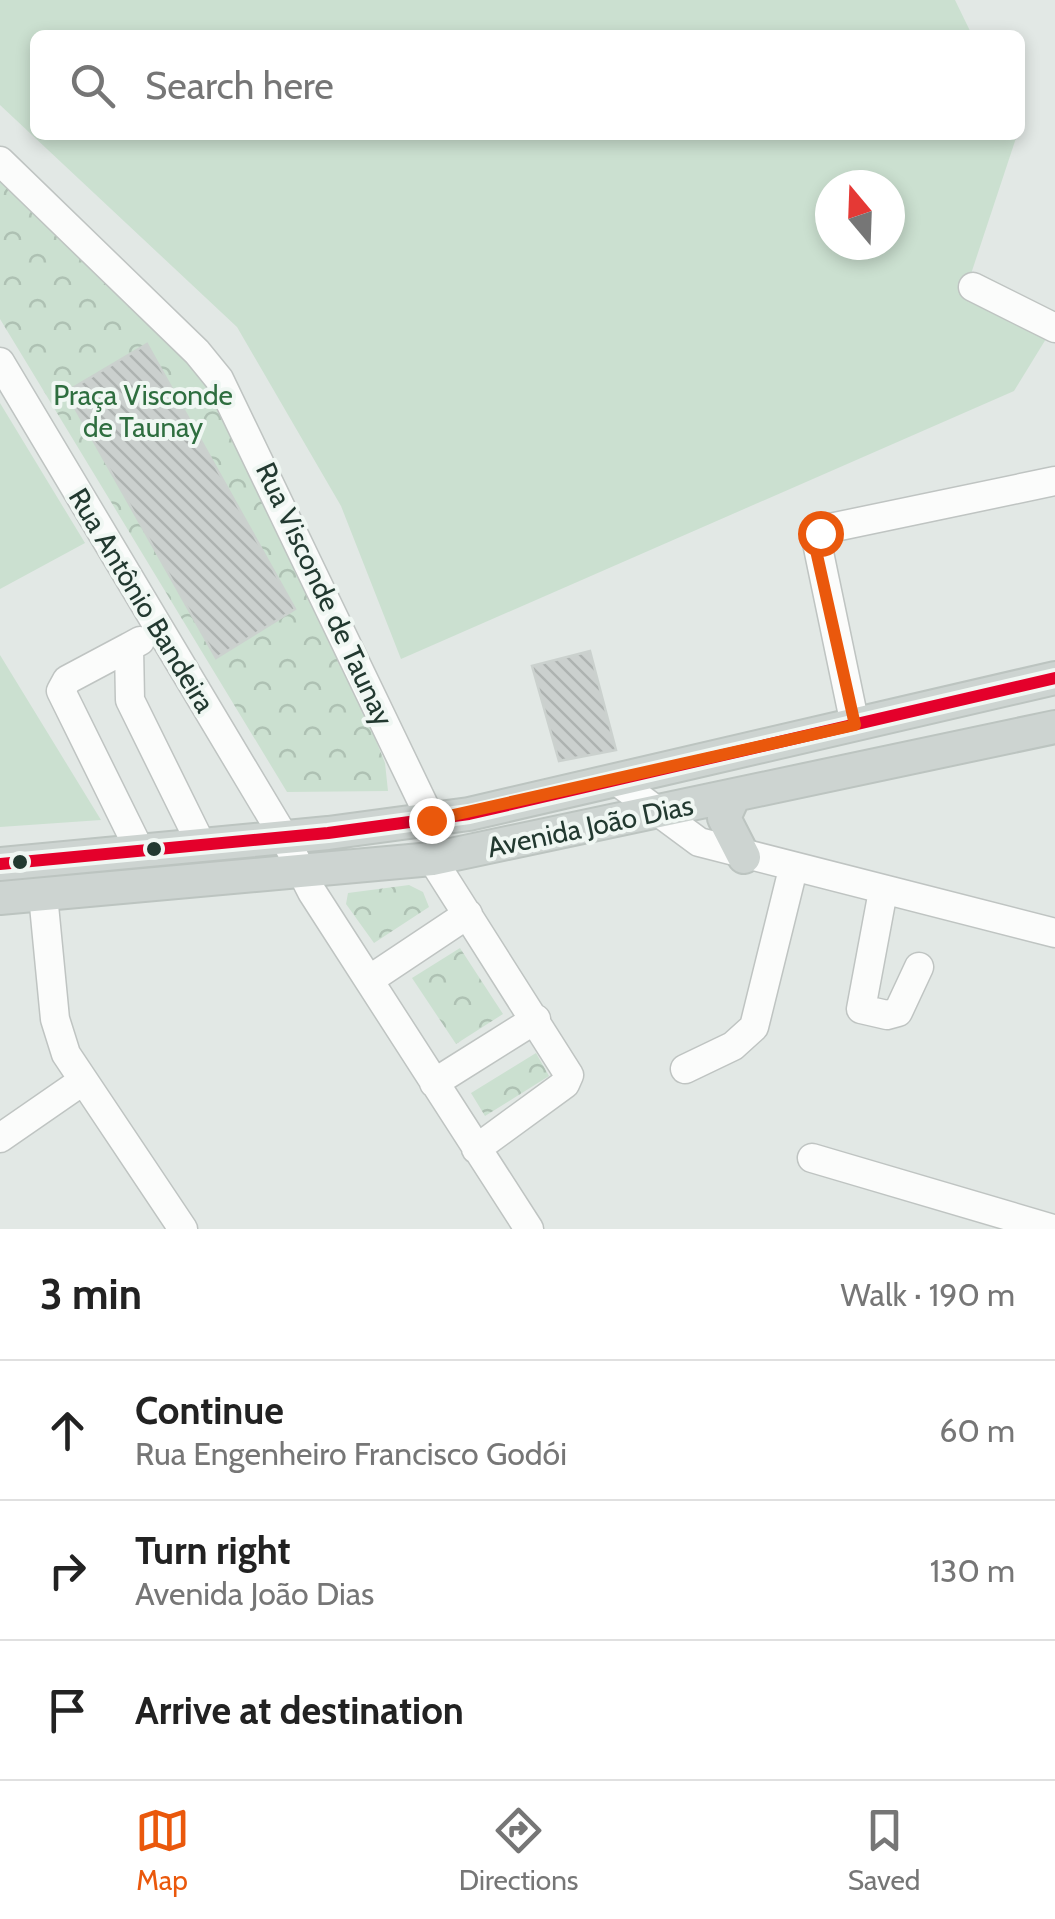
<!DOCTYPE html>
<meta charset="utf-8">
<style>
body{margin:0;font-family:Cabin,sans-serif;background:#f2f2f2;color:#222}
.compass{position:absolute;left:815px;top:170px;width:90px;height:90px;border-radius:50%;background:#fff;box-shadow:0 5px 15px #0003;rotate:341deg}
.stop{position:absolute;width:30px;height:30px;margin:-22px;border:8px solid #ea580c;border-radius:50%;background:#fff}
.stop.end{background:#ea580c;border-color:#fff;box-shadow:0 2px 10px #0008}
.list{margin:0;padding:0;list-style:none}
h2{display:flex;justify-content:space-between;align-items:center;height:130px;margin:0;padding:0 40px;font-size:42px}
h2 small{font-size:32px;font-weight:400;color:#767676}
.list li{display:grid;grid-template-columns:65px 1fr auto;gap:30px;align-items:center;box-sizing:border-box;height:140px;padding:0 40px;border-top:2px solid #e0e0e0}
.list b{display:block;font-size:38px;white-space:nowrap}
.list p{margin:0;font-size:32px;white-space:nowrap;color:#767676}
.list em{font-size:32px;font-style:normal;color:#767676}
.icon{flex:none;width:55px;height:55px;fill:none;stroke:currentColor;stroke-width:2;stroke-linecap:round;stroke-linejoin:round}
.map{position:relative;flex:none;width:1055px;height:1229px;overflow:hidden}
.search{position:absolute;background:#fff;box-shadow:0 5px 15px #0003;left:30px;right:30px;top:30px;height:110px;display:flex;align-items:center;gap:25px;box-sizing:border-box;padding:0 35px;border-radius:15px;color:#767676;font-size:38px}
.sheet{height:550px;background:#fff}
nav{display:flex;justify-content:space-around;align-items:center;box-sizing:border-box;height:140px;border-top:2px solid #e0e0e0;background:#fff;font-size:28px;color:#767676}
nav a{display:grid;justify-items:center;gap:5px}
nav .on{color:#ea580c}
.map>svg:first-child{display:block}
.grass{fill:#cbe0d0;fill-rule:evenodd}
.forest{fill:url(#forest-crowns)}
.building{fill:url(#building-back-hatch);stroke:#cbd1ce;stroke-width:2.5}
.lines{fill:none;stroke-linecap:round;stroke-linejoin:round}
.minor-casing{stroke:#bfc4c2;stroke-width:31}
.major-casing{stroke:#bcc4c0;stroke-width:36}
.minor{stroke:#fbfcfb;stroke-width:28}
.major{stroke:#cdd4d1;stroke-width:32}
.bus-1-casing{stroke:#f0f7f3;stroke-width:20}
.bus-1{stroke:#e4002b;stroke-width:12}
.route{stroke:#ea580c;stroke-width:12}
.bus-dot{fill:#223930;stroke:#f0f7f3;stroke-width:4}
.labels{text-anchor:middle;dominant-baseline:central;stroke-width:8;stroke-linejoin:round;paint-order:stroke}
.park-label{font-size:28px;fill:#2e6e3f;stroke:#f0f7f3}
.street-label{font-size:28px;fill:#223930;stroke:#f0f7f3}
</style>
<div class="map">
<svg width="1055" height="1229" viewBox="0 0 1055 1229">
<defs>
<pattern id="forest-crowns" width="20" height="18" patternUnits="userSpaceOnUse" patternTransform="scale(2.5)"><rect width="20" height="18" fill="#cbe0d0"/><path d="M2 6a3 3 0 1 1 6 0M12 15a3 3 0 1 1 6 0" fill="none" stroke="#aec1b3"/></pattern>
<pattern id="building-back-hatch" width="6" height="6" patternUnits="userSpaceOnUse" patternTransform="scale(2.5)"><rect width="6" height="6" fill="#cbd0ce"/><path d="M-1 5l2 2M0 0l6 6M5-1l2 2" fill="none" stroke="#aeb3b1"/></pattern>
</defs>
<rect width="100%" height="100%" fill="#e2e8e5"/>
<path class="grass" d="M0,0H955L972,35H35V135H1017L966,289L1049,334L1014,391L401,659L341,506L237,327L0,105ZM830,185H890V245H830Z
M0,403L85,543L0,589Z
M0,655L101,820L0,827Z"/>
<path class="forest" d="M0,171L202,361L314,587L385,763L388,791L287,792L0,319Z
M409,885L423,892L429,907L374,943L346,904L348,893Z
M460,948L503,1014L456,1044L412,978Z
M536,1053L549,1076L485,1116L471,1093Z"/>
<path class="building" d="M147,344L295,609L216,658L66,392Z
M590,651L616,750L559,761L532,666Z"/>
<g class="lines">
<defs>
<path id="minor" d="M0,161L197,352L219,379L431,820
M973,287L1055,328
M0,362L284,837L312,892L529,1229
M140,641L129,647L130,700L202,846
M129,647L67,680L61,691L140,851
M855,725L816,538L830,528L1055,481
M614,779L699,842L1055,933
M432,859L569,1075L565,1084L476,1149
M883,891L861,1009L887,1015L898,1012L919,967
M43,895L55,1019L66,1054L183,1229
M369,980L468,914
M685,1069L733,1046L754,1027L793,869
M434,1083L536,1019
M0,1138L81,1082
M812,1158L1053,1229"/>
<path id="major" d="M734,796L724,818L744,857
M0,864L328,833L469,814L1055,678
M0,898L432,859L1055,727"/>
</defs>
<use href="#minor" class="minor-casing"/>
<use href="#major" class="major-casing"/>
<use href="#minor" class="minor"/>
<use href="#major" class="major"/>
<defs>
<path id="bus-1" d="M0,864L328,833L469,814L1055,678"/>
</defs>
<use href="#bus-1" class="bus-1-casing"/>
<use href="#bus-1" class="bus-1"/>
</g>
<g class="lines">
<path class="route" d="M431,820L855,725L815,546L820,533"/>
</g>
<g class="bus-dot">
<circle cx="154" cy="849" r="9"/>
<circle cx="20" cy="862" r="9"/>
</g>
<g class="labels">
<g class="park-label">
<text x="143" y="395">Praça Visconde<tspan x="143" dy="32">de Taunay</tspan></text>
</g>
<g class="street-label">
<text transform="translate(325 594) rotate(65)">Rua Visconde de Taunay</text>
<text transform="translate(142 600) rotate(59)">Rua Antônio Bandeira</text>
<text transform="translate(590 826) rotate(-12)">Avenida João Dias</text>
</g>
</g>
</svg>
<svg class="compass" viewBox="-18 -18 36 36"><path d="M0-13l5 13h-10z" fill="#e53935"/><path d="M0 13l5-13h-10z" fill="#767676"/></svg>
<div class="stop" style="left:820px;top:533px"></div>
<div class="stop end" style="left:431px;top:820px"></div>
<div class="search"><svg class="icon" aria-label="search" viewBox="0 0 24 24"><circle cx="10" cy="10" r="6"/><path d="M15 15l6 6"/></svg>Search here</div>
</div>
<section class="sheet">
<h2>3 min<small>Walk · 190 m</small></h2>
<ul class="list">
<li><svg class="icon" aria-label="ahead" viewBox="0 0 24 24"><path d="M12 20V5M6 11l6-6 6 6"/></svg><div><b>Continue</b><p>Rua Engenheiro Francisco Godói</p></div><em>60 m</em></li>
<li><svg class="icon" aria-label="right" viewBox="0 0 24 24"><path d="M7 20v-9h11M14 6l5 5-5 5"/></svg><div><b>Turn right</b><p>Avenida João Dias</p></div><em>130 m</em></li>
<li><svg class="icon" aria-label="arrive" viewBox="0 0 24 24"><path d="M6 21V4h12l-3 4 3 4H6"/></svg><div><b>Arrive at destination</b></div></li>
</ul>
</section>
<nav>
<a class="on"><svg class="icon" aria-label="map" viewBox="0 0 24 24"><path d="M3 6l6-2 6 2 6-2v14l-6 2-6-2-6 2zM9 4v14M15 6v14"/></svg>Map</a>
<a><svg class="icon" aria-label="directions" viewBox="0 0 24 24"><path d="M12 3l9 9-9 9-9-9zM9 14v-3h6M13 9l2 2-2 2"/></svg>Directions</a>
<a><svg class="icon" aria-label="saved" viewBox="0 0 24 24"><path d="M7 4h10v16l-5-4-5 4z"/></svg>Saved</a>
</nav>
